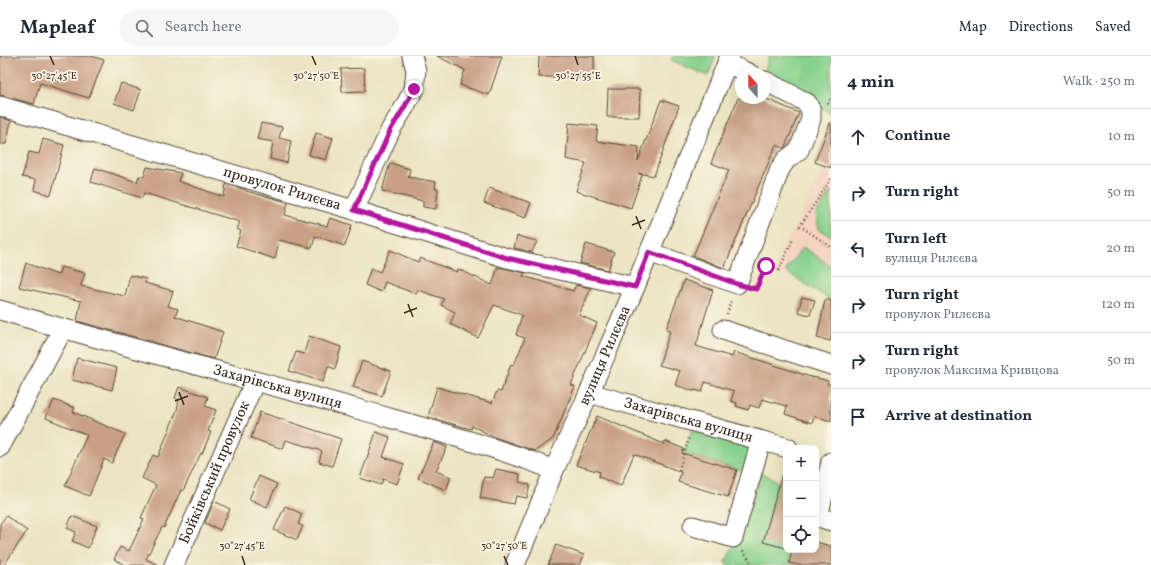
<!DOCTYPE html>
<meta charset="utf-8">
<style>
body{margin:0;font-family:Vollkorn,serif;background:#f6f6f7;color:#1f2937}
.controls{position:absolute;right:12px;bottom:12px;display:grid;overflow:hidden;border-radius:8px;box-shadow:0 4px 16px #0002}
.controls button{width:36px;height:36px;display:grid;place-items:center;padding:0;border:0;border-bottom:1px solid #e0e1e3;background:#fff;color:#1f2937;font:20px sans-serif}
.compass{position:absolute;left:735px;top:12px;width:36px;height:36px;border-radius:50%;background:#fff;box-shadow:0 4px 16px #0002;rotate:339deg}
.stop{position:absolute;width:12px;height:12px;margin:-9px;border:3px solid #b5179e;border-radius:50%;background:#fff}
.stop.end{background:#b5179e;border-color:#fff;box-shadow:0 1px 4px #0008}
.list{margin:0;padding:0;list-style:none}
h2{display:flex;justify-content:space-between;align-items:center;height:52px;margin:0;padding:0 16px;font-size:17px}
h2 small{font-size:13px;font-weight:400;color:#747a83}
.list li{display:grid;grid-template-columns:26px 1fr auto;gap:12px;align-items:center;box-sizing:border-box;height:56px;padding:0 16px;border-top:1px solid #e0e1e3}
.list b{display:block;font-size:15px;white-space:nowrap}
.list p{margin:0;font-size:13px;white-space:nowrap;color:#747a83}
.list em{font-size:13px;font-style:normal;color:#747a83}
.icon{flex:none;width:22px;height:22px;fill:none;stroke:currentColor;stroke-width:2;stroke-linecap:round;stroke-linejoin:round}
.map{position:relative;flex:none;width:831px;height:509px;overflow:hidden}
header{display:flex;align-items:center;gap:24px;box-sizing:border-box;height:56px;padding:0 20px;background:#fff;border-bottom:1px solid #e0e1e3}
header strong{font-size:19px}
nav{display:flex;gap:22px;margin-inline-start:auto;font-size:14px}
.search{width:280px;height:36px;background:#f6f6f7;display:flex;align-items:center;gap:10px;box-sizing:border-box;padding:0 14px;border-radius:22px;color:#747a83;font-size:15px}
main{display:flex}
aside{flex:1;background:#fff}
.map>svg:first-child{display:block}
.built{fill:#f4d3c1}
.green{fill:#88d18d;stroke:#627e56}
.building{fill:#c9a086}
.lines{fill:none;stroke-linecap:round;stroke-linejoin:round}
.minor-casing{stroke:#554636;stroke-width:21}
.path{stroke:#554636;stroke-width:2.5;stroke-dasharray:1 3;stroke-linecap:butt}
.minor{stroke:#fff;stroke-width:19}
.route{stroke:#b5179e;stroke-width:5}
.ticks{fill:none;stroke:#3b2a1e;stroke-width:1.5}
.labels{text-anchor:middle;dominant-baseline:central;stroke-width:3.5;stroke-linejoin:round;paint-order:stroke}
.street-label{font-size:15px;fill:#3b2a1e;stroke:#fcf5e5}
.ticks-label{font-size:10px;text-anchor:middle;fill:#3b2a1e;stroke:#fcf5e5;stroke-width:3.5;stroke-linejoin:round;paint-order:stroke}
</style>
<header>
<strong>Mapleaf</strong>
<div class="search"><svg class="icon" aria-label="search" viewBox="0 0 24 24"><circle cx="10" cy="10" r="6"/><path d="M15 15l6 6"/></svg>Search here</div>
<nav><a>Map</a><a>Directions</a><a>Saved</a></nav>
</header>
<main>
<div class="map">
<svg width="831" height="509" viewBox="0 0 831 509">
<rect width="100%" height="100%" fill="#fcf5e5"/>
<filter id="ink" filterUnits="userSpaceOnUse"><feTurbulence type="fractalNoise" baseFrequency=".025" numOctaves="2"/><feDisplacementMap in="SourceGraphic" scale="8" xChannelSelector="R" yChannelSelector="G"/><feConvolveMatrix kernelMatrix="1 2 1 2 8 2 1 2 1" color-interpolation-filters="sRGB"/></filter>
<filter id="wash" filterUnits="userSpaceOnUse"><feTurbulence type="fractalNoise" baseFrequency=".012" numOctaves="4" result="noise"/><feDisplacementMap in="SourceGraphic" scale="16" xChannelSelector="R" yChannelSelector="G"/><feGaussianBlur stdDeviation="0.9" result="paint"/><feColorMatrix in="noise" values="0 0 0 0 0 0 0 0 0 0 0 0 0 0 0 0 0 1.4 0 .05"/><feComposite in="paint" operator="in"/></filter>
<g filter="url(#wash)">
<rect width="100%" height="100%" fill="#ebe3c1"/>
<path class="built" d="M831,99V241L807,224L772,216Z"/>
<path class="green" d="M673,0H716L708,20L671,4Z
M769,0H831V51L829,57L810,43L764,18Z
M831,135V180L819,174L816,158Z
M803,191L831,210V244L785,215Z
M692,374L761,385L751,418L684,397Z
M761,417L778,425V431L763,485L786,492V494H793L797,509H727L725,506L742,475Z"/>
<g id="blocks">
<path class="building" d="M0,0H91L104,4L89,42L40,27L34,48L0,39Z
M437,0H502L489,39L460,29L465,14Z
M539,0H594V21H538Z
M364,12L365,35L342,36L341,13Z
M121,27L141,34L134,54L114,47Z
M608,33H640L639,61H607Z
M738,42H764L799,57L785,91L784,92L776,89L724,212L693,200L729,114L711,107Z
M661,44L679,50L654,120L638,117L642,119L631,152L576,135L586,107L566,103L569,67L598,70L596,85L639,91L638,105Z
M0,61L11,65L6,88H0Z
M261,67L282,71L279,82L291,85L287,107L270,103L273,86L257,83Z
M830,67H831V112L815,106Z
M316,77L333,82L326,104L309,99Z
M43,83L64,89L51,139L34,134L36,124L22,121L29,96L39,98Z
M390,107L410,113L408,121L436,126L435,133H438L436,153L423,151V145L382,135Z
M147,111L181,117L178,125L224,141L226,128L246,134V135L288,146L285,159L327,170L330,162L352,169L345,190L315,180L312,192L279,184L275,203L236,190L241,175L237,173L240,166L144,137L142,142L91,126L95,112L137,126L139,120L144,121Z
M489,132L531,147L525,162L484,147Z
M517,180L537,185L532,196L514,192Z
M586,188L614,196L608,214L580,207Z
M390,194L418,206L420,202L457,216L458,213L492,229L498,211L525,217L523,220L573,235L576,229L591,232L579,259L597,267L571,329L575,330L553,383L535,395L497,382L472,370L471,373L428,361L437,331L492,347L497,335L501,336L511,308L514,309L525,282L516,279L522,259L494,249L478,282L450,268L455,256L441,249L444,243L418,234L416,238L385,226L381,236L365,229L371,212L380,216Z
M26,207L58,219L61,211L85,217L81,230L125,240L130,219L146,223L145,227L173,235L168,250L178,253L175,260L223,276L214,303L77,265L81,245L19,231Z
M684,224L713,234L696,290L732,301L734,296L814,322V321L828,325L827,328L831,329V365L814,360L812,367L785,358L787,350L762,343L759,352L750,349L748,354L736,350L737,347L731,345L734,335L705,326L702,336L695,334L694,335L675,329L680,315L659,309L670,275L666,274Z
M802,241L815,244L810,259L798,256Z
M825,244H831V285L817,282Z
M309,280L341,291L335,313L328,310L323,326L289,315L296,296L304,298Z
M77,302L117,312L112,334L72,324Z
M362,305L391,315L382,340L353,331Z
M179,331L208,341L205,350L216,354L208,375L211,376L202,398L201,397L183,435L181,434L164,472L162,471L146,503L158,509H122L123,508L114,503L120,491L129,495L144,463L141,462L156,429L142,422L153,399L158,401L177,354L179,344L175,342Z
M54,344L75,352L73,356L125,378L112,407L104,403L89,440L65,430L87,379L46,362Z
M260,356L341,383L332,410L319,406L322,395L286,384L283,393L251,382Z
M597,360L664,388L665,385L684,393L682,397L737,414L728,441L678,426L681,416L634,398L621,430L599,421L600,416L576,409Z
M376,376L390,381L383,401L404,408L397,428L383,423L381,429L360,422Z
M434,386L447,391L436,415L451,421L446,434L418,422Z
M496,413L520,418L519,426L530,429L527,442L516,440L514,448L480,442L484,421L493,422Z
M782,418L786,419V492L763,486Z
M259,420L277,428L267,451L249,443Z
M214,445L230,453L220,474L205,467Z
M285,450L302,458L298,468L303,470L297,484L274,474Z
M6,460L27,475L4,509H0V468Z
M72,460L97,470L88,492L72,485L76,476L67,472Z
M816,486L831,490V509H797L789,507L792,494H816Z
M556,489L584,499L580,509H548Z"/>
</g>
</g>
<g filter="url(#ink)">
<use href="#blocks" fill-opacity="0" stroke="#554636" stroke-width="1"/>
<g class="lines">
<defs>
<g id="minor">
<path d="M727,7L750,18"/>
<path id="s1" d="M0,50L354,154L507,202L635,231"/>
<path d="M354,154L391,73L404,52L414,33L416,14L412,0"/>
<path d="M649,196L737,228L780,113L786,104L799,94L811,63V55L807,47L798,42L765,25"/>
<path id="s2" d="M0,254C119,290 240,320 361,354C425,372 491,389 554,414"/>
<path d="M723,274L831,309"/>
<path id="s3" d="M589,337L788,392"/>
<path d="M0,391L63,273"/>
<path d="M831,406L818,461L831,465"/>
<path d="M693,470L733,482L761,385"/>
<path id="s4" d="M174,509L255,325"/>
<path id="s5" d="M515,509L554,414L589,337L635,231L730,0"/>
</g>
</defs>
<use href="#minor" class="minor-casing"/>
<path class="path" d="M828,48L831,41
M831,123L800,170L831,191
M754,232L756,233L766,210L779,214L793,183
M727,258L731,244
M679,414L689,382
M743,495L753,509"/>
<use href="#minor" class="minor"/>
</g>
</g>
<g class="lines" filter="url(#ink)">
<path class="route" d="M414,33L404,52L391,73L354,154L507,202L635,231L649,196L737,228L756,233L766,210"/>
</g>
<path class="ticks" d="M50,0L54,9M312,0L316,9M575,0L578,9M636,160L641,173M632,169L645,164M408,248L413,261M404,257L417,252M179,336L184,349M175,345L188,340M242,500L245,509M504,500L508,509"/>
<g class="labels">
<g class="street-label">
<text stroke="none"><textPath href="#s1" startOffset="294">провулок Рилєєва</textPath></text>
<text stroke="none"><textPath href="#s5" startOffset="228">вулиця Рилєєва</textPath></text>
<text stroke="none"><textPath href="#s2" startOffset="288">Захарівська вулиця</textPath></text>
<text stroke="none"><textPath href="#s3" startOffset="103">Захарівська вулиця</textPath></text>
<text stroke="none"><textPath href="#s4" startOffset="101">Бойківський провулок</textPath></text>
</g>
</g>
<g class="ticks-label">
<text x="54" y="23">30°27'45"E</text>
<text x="316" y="23">30°27'50"E</text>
<text x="578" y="23">30°27'55"E</text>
<text x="242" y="493">30°27'45"E</text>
<text x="504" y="493">30°27'50"E</text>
</g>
</svg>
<div class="controls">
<button>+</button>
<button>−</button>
<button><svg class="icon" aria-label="locate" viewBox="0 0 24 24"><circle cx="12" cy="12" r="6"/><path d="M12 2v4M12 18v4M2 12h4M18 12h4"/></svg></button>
</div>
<svg class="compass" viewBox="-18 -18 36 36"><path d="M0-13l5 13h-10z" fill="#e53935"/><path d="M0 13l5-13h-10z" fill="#747a83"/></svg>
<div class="stop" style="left:766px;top:210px"></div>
<div class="stop end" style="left:414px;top:33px"></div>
</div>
<aside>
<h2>4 min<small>Walk · 250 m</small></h2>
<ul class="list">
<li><svg class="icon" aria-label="ahead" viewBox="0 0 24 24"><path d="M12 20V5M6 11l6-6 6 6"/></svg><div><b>Continue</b></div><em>10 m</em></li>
<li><svg class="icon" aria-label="right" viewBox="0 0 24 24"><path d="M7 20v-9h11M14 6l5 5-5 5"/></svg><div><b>Turn right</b></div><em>50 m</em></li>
<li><svg class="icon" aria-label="left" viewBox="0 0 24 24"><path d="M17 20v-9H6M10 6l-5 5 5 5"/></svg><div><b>Turn left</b><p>вулиця Рилєєва</p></div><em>20 m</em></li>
<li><svg class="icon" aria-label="right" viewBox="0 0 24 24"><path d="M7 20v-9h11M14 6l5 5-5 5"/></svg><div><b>Turn right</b><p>провулок Рилєєва</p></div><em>120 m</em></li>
<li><svg class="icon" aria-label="right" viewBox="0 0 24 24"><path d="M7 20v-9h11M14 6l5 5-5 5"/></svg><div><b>Turn right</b><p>провулок Максима Кривцова</p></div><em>50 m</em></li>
<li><svg class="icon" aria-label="arrive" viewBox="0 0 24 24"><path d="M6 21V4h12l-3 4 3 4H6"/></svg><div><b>Arrive at destination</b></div></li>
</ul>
</aside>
</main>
